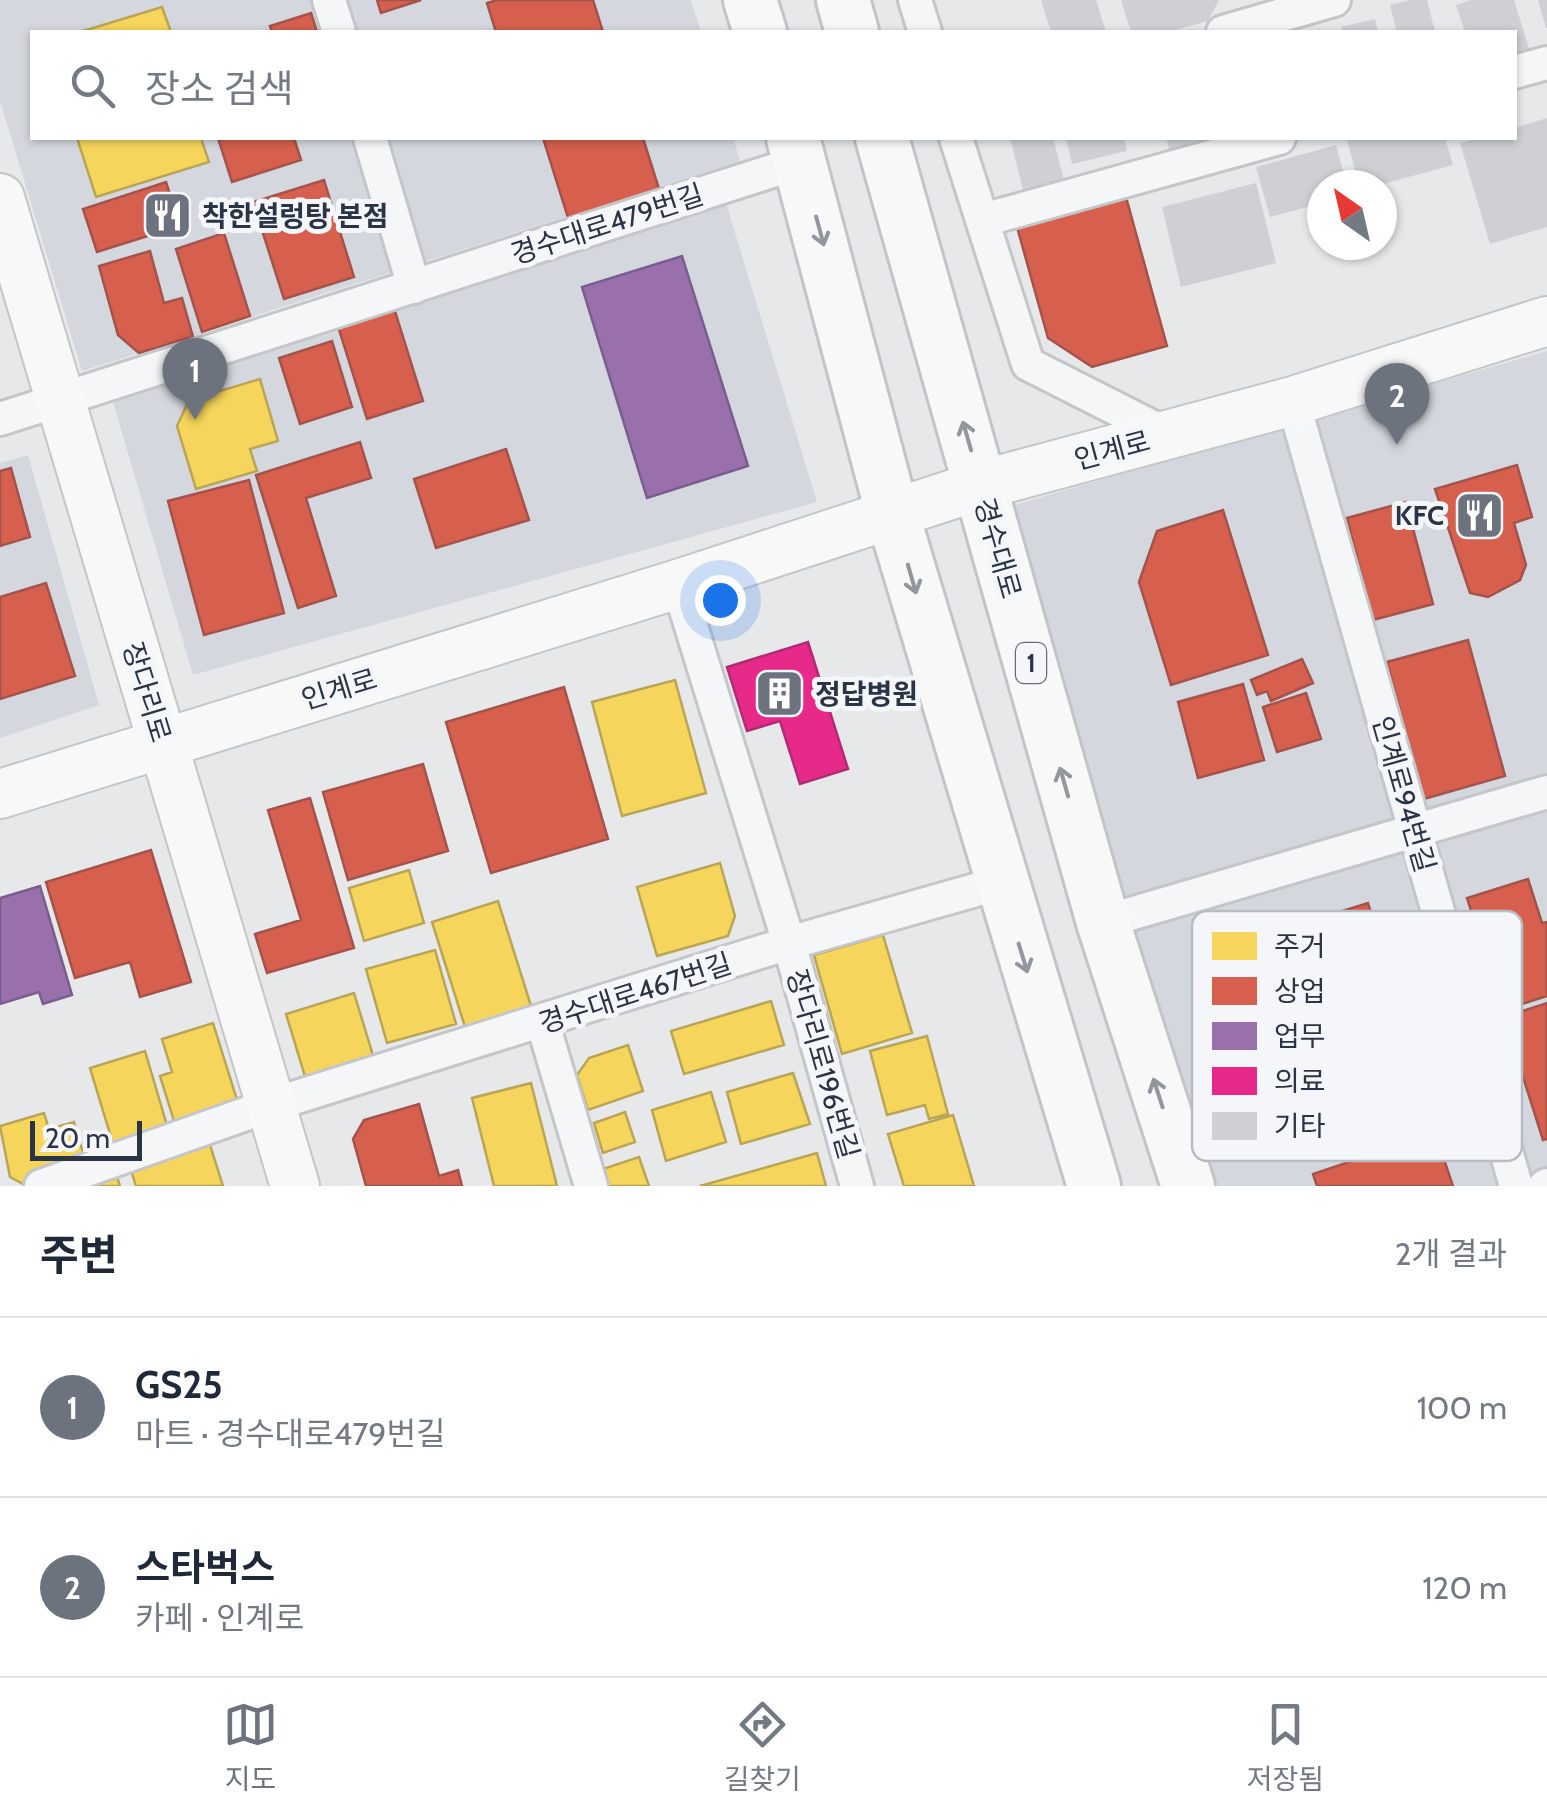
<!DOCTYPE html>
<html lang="ko">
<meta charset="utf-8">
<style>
body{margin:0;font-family:Cabin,"Noto Sans KR",sans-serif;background:#f6f6f7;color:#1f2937}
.compass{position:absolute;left:1307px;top:170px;width:90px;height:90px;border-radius:50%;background:#fff;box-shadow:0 2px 8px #0004;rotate:326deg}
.scale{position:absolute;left:30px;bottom:25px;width:112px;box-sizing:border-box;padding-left:10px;border:5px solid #2b3445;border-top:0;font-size:28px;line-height:35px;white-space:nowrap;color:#2b3445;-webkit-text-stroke:8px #f4f6f9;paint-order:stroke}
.you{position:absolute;left:720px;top:600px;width:35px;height:35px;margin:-25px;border:8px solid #fff;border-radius:50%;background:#1a73e8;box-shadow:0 0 0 15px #1a73e833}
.badge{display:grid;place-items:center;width:65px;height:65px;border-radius:50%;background:#6c737f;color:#fff;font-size:32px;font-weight:700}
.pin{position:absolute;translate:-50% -82px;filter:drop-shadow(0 2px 5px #0008)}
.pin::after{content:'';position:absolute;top:52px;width:35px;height:30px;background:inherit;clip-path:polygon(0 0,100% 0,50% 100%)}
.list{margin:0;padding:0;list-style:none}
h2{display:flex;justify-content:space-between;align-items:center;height:130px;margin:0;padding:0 40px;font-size:42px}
h2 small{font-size:32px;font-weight:400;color:#747a83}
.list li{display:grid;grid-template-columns:65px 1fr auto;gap:30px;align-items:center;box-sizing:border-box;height:180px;padding:0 40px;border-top:2px solid #e0e1e3}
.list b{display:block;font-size:38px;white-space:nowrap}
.list p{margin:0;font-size:32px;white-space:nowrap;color:#747a83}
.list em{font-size:32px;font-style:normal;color:#747a83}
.icon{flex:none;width:55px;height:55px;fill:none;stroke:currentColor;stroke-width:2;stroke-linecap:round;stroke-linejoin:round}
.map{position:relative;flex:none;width:1547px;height:1186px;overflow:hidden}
.search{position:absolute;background:#fff;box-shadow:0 2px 8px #0004;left:30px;right:30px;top:30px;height:110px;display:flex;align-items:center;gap:25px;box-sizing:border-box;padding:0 35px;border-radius:0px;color:#747a83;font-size:38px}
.sheet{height:490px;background:#fff}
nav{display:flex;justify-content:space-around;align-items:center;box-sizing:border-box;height:140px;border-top:2px solid #e0e1e3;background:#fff;font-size:28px;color:#747a83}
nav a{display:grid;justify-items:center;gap:5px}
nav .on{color:#6c737f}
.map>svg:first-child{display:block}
.built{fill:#d4d7dd}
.homes{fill:#f6d55c;stroke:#b9a555;stroke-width:2.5}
.shops{fill:#d6604d;stroke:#a3534b;stroke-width:2.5}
.offices{fill:#9970ab;stroke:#785e8c;stroke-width:2.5}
.health{fill:#e7298a;stroke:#af2c75;stroke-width:2.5}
.building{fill:#ced0d3}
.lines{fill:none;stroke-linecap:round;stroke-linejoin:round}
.street-casing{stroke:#c4c6c8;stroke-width:38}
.secondary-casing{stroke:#c4c6c8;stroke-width:52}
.primary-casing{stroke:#c2c5c8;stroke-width:58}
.street{stroke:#f5f6f7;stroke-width:32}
.secondary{stroke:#f8f8f8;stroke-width:48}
.primary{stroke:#f8f8f8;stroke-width:52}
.oneway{stroke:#92969e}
.labels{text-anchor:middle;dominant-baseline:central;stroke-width:10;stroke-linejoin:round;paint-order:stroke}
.shield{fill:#f4f6f9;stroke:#676e7b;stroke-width:2.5}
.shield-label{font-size:25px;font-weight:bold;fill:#2b3445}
.poi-label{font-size:28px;font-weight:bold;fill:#2b3445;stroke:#f4f6f9;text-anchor:start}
.street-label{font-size:28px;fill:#2b3445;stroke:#f4f6f9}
.key{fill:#f4f6f9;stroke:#b8bcc3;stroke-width:2.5}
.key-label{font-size:28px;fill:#2b3445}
</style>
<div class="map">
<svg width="1547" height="1186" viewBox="0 0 1547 1186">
<rect width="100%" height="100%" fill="#e6e8ea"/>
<path class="built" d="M0,0H691L701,32H32V138H733L740,161L82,371L0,101Z
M725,200L817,502L193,675L113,402Z
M1547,351V1186H1210L1011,506Z
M28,455L99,705L0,738V463Z"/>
<path class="homes" d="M162,7L171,32H80Z
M77,138H201L209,162L96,197Z
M260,379L278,441L250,449L257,471L196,489L177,426L189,400Z
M675,680L706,793L622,816L592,702Z
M720,863L735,916L728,936L657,956L637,887Z
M409,870L424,923L364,941L349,888Z
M498,901L532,1009L466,1030L432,922Z
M883,935L912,1033L842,1054L814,955Z
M435,950L456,1024L387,1043L366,969Z
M354,993L375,1062L307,1083L286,1014Z
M771,1001L784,1045L684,1074L671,1031Z
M213,1023L237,1100L174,1121L160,1076L172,1072L162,1039Z
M927,1036L948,1114L929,1119L925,1105L887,1115L870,1051Z
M628,1045L643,1091L588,1110L577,1075L589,1058Z
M145,1051L168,1129L114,1147L90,1068Z
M793,1073L810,1124L741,1144L727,1092Z
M531,1083L557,1186H494L472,1098Z
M711,1092L726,1142L666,1161L652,1110Z
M625,1112L635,1142L603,1153L594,1123Z
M44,1113L49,1129L74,1122L87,1167L25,1185L10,1177L0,1126Z
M953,1115L974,1186H904L888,1134Z
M210,1145L223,1186H136L131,1170Z
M817,1153L826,1186H700Z
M639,1157L649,1186H609L603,1169Z
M117,1177L120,1186H88Z"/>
<path class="shops" d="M377,0H421L381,13Z
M497,0H593L603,32H496L487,3Z
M311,13L317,32H272L270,26Z
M218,138H294L301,160L232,182Z
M543,138H643L660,192L569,221Z
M324,180L354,277L284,299L253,202Z
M166,182L180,226L97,252L83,209Z
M1126,197L1167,346L1092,367L1048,338L1017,227Z
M224,233L250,316L202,332L176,249Z
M150,251L164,303L182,298L193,337L139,353L118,335L99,266Z
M394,308L423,401L367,419L338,326Z
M332,341L352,407L300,424L279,358Z
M360,442L371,478L306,498L336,596L298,608L256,475Z
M506,449L529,520L436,548L414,479Z
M1517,465L1532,517L1514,523L1526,565L1520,580L1488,597L1470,593L1435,489Z
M11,468L30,537L0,546V471Z
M249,480L284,613L204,635L168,501Z
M1406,502L1433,604L1373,620L1347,518Z
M1223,510L1268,655L1171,685L1139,582L1157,531Z
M46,583L75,676L0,699V597Z
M1468,640L1505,776L1424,799L1387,662Z
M1302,659L1313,683L1271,701L1267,691L1257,695L1251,680Z
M1243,684L1264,760L1198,778L1178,702Z
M564,687L608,839L491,873L446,722Z
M1306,693L1321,739L1277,752L1263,707Z
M423,764L448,851L348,880L323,792Z
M310,798L354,948L267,973L255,934L301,920L268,810Z
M151,850L191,982L140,997L130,962L75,978L46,882Z
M1528,879L1542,923L1547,922V996L1503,1010L1467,898Z
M1368,903L1425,1087L1302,1125L1245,941Z
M1547,1003V1139L1543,1140L1504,1017Z
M419,1104L439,1176L458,1170L462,1186H366L353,1139L364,1120Z
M1435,1133L1453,1186H1317L1313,1174Z"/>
<path class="offices" d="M682,256L748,466L647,498L582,287Z
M40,886L72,995L43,1004L39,992L0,1004V898Z"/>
<path class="health" d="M808,642L848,769L800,784L780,721L747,731L727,667Z"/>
<path class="building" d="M1041,0H1096L1106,32H1051Z
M1121,0H1219L1208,21L1168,32H1131Z
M1411,0H1427L1435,32H1397L1390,5Z
M1471,0H1514L1532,58L1514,59V32H1465L1456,5Z
M1538,0H1547V28H1546Z
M1375,19L1378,32H1343L1341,27Z
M1547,118V227L1490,244L1460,143L1480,138H1514V128Z
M1010,138H1053L1065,184L1024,194Z
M1066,138H1124L1127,151L1072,164Z
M1166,138H1208L1209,142L1170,151Z
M1356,138H1445L1453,165L1379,185H1359L1347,140Z
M1336,145L1347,185H1322V203L1270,217L1256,167Z
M1256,183L1276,263L1181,287L1162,207Z"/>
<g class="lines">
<defs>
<path id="street" d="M329,0L339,32
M915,0L925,32
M1223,32L1334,0
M1514,72L1547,63
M370,138L414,287
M956,138L1028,364L1168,435
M983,220L1279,138
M1293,401L1516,1186
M0,419L800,162
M678,584L789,943L857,1186
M1103,922L1547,792
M543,1024L591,1186
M41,1186L271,1105L789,943L1000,883
M1545,1186L1547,1185"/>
<path id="secondary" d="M0,198L295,1186
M0,794L678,584L981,485L1293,401L1547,321"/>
<path id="primary" d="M750,0L760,32
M843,0L852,32
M793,138L893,516L1094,1186
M882,138L1103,922L1188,1186"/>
</defs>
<use href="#street" class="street-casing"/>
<use href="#secondary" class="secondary-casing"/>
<use href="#primary" class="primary-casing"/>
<use href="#street" class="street"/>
<use href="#secondary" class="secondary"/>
<use href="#primary" class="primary"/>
</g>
<defs><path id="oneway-shaft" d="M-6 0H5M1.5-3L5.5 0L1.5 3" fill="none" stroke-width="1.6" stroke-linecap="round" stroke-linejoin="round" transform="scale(2.5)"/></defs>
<g class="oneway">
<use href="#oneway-shaft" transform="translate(820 231) rotate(75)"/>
<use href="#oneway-shaft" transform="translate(967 436) rotate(-106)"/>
<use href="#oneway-shaft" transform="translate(912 579) rotate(74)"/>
<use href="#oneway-shaft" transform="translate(1064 782) rotate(-106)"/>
<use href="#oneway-shaft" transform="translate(1023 958) rotate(73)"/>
<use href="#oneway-shaft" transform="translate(1158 1093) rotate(-108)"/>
</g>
<defs>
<symbol id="restaurant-square" viewBox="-11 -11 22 22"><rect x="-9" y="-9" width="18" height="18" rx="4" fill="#6c737f" stroke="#f4f6f9"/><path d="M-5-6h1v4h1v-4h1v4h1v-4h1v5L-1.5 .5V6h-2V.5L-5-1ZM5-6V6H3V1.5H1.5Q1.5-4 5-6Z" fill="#fff"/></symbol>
<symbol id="building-square" viewBox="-11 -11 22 22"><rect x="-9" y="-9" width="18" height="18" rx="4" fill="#6c737f" stroke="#f4f6f9"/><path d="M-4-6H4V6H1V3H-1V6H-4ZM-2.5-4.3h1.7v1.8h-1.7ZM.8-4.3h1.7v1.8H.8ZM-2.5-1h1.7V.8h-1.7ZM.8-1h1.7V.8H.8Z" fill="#fff"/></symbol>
</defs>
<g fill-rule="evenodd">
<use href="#restaurant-square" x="140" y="188" width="55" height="55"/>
<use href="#restaurant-square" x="1452" y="488" width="55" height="55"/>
<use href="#building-square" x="752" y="666" width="55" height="55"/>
</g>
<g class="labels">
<rect class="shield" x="1016" y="643" width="30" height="40" rx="8"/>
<g class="shield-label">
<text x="1031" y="663">1</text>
</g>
<g class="poi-label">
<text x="202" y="216">착한설렁탕 본점</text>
<text x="1444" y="515" text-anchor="end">KFC</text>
<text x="815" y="694">정답병원</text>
</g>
<g class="street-label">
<text transform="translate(607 224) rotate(-18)">경수대로479번길</text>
<text transform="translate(1112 450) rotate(-15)">인계로</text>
<text transform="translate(998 548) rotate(74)">경수대로</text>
<text transform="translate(339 689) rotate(-17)">인계로</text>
<text transform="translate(147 692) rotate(73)">장다리로</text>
<text transform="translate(1404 794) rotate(74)">인계로94번길</text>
<text transform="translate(635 993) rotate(-18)">경수대로467번길</text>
<text transform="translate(823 1064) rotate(74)">장다리로196번길</text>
</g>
</g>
<rect x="1192" y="911" width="330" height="250" rx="15" class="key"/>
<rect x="1212" y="932" width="45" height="28" fill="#f6d55c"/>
<rect x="1212" y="977" width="45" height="28" fill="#d6604d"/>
<rect x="1212" y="1022" width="45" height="28" fill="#9970ab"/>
<rect x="1212" y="1067" width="45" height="28" fill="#e7298a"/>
<rect x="1212" y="1112" width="45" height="28" fill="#ced0d3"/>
<g class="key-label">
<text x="1274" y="956">주거</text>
<text x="1274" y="1001">상업</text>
<text x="1274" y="1046">업무</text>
<text x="1274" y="1091">의료</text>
<text x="1274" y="1136">기타</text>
</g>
</svg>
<svg class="compass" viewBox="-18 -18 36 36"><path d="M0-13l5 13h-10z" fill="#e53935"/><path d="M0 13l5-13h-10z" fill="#747a83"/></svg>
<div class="scale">20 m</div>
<div class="you"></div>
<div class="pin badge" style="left:195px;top:420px">1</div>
<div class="pin badge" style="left:1397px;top:445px">2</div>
<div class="search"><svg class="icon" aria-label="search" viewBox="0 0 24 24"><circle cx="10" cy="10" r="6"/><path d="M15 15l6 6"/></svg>장소 검색</div>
</div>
<section class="sheet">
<h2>주변<small>2개 결과</small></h2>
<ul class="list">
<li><span class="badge">1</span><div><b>GS25</b><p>마트 · 경수대로479번길</p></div><em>100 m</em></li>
<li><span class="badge">2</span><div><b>스타벅스</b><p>카페 · 인계로</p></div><em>120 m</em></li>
</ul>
</section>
<nav>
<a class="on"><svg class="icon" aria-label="map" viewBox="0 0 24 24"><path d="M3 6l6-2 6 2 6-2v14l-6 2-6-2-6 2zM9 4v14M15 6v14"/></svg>지도</a>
<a><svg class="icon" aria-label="directions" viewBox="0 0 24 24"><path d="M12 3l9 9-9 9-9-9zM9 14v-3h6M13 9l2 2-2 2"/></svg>길찾기</a>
<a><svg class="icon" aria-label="saved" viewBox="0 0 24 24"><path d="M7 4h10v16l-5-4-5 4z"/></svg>저장됨</a>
</nav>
